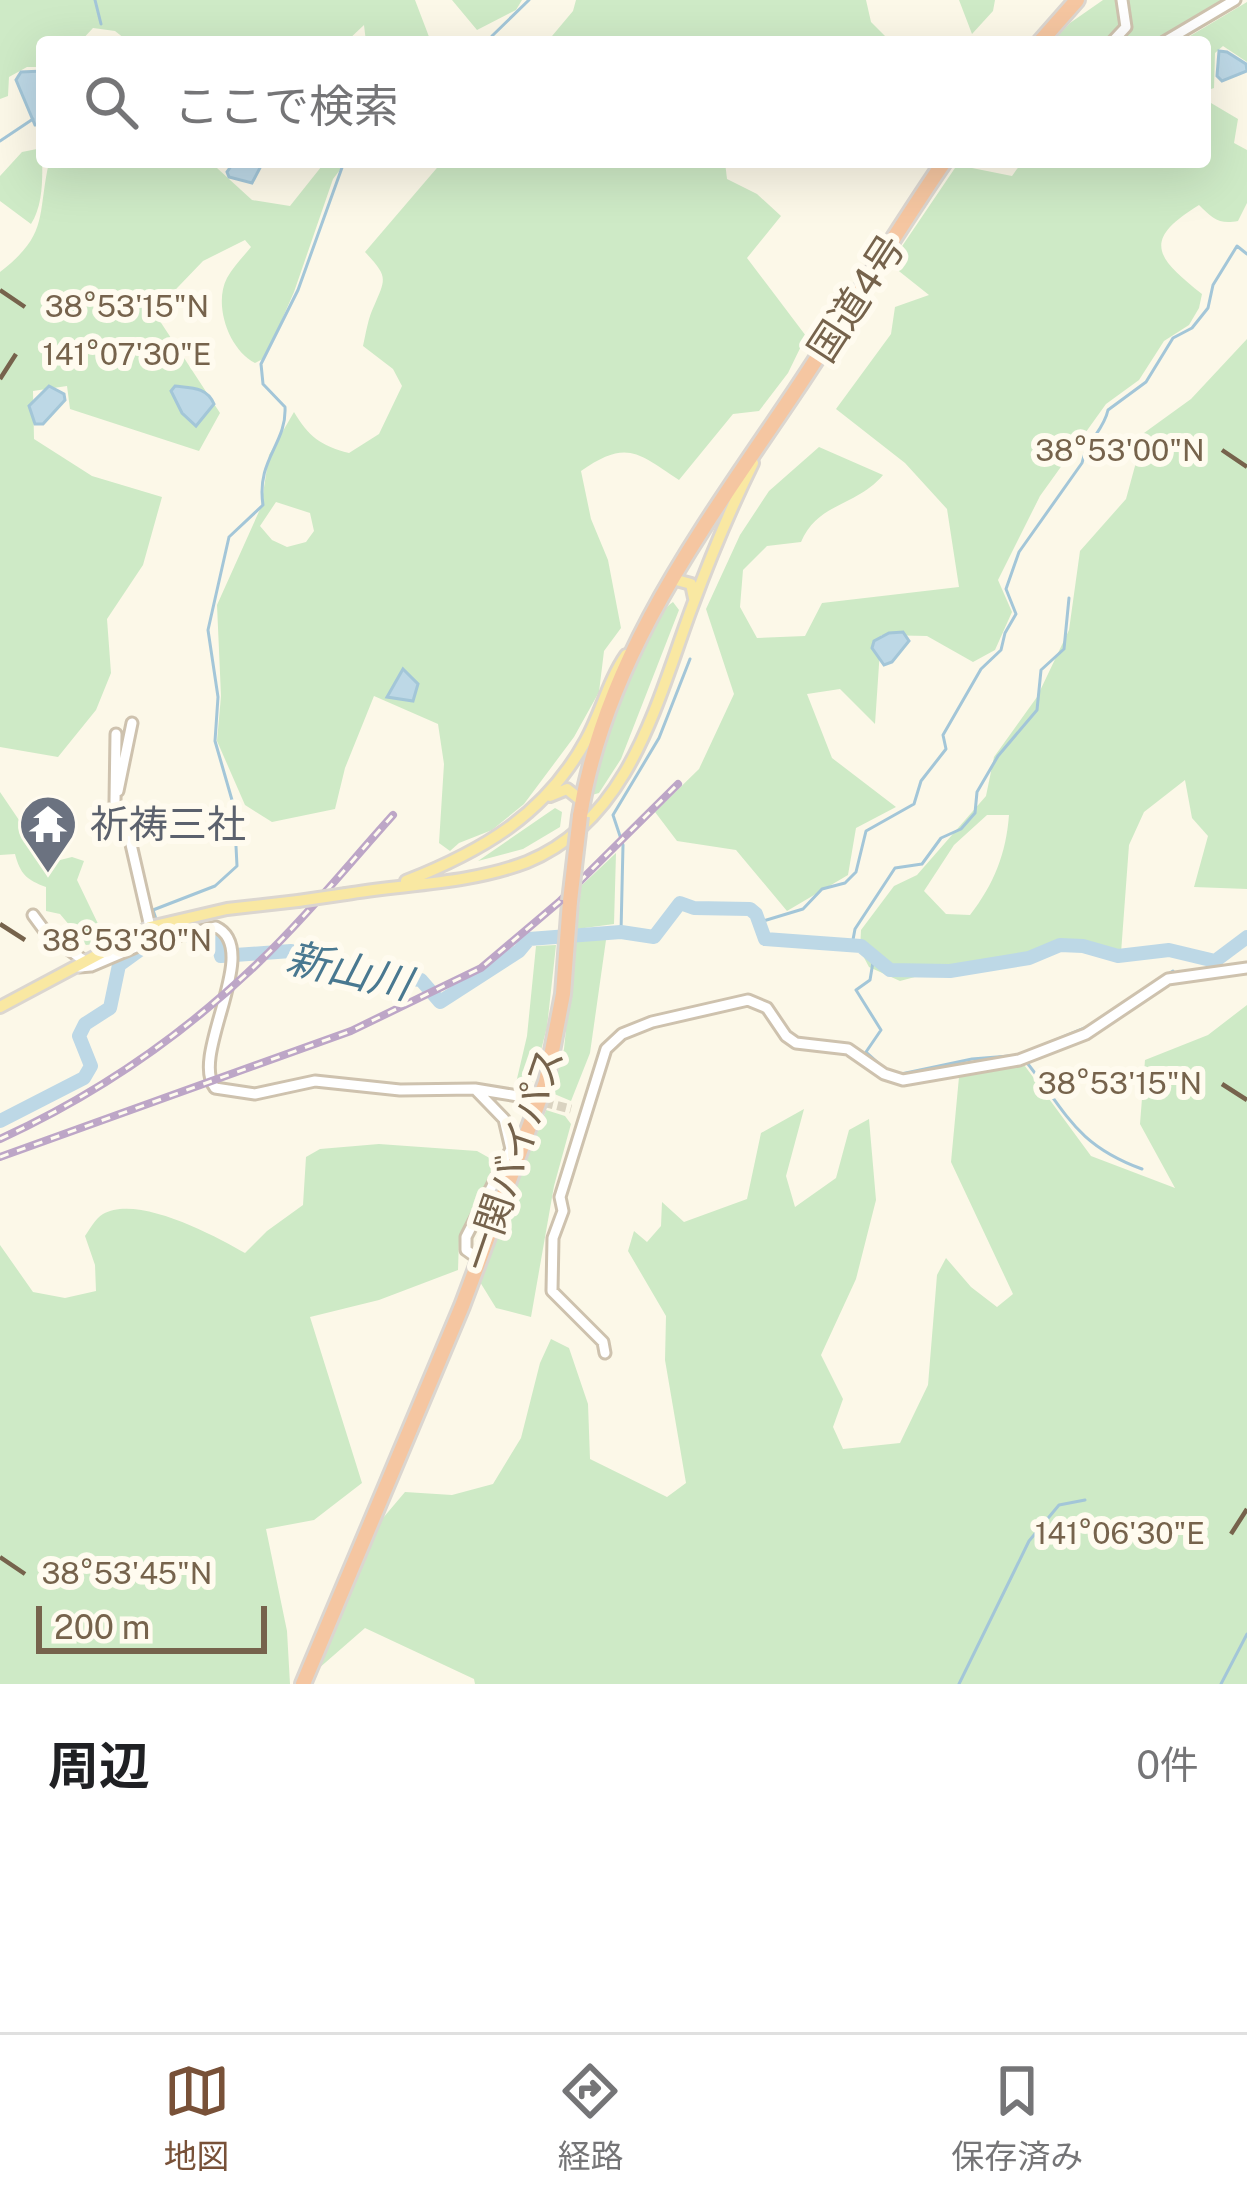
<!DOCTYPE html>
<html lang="ja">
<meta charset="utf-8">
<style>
body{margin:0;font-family:"Public Sans","Noto Sans JP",sans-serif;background:#f2f2f2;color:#202124}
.scale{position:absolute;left:36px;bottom:30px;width:231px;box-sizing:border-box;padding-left:12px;border:6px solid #76634c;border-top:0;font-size:33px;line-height:42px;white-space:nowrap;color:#76634c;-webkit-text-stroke:9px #fffbef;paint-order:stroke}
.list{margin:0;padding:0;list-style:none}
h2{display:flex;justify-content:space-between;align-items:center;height:156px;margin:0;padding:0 48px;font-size:51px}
h2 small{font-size:39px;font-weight:400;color:#757577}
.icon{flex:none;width:66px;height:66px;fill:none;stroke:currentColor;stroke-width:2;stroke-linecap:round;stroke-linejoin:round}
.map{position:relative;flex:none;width:1247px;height:1684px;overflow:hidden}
.search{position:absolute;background:#fff;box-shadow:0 12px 48px #0002;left:36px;right:36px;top:36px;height:132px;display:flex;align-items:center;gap:30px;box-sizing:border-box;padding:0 42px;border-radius:12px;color:#757577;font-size:45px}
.sheet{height:348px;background:#fff}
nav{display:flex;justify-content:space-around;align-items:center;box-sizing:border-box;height:168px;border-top:3px solid #e0e0e0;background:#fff;font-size:33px;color:#757577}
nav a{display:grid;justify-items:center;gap:6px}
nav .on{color:#785138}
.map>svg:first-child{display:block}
.green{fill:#ceeac6;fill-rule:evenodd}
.water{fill:#bdd8e6;stroke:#a3c6d8;stroke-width:3}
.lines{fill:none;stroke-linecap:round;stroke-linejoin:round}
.stream{stroke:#a3c6d8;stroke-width:3}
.river{stroke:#bdd8e6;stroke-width:14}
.minor-tunnel{stroke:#dad3c1;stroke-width:9;stroke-dasharray:9 4.5;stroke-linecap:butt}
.minor-casing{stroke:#cec2ae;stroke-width:15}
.major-casing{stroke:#dbd6d0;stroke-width:16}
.highway-casing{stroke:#dbd6d0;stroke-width:20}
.minor{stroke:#fff;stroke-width:9}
.major{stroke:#f9e8a2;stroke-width:10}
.highway{stroke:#f5c6a1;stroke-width:14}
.rail-casing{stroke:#bda6c7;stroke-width:8}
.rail{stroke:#fffbef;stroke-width:3;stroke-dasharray:9;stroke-linecap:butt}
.major-bridge-casing{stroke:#dbd6d0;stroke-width:16;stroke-linecap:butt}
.highway-bridge-casing{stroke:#dbd6d0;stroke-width:20;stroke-linecap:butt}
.major-bridge{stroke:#f9e8a2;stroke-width:10}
.highway-bridge{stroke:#f5c6a1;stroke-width:14}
.ticks{fill:none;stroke:#76634c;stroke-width:4.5}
.labels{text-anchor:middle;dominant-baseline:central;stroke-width:12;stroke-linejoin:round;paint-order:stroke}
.street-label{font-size:39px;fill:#76634c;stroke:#fffbef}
.worship-label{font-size:39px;fill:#5b616d;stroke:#fffbef;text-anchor:start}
.water-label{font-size:42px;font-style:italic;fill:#497890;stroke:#fffbef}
.ticks-label{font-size:30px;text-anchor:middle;fill:#76634c;stroke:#fffbef;stroke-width:12;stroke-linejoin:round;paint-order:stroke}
</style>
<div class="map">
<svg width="1247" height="1684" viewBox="0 0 1247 1684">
<rect width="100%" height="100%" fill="#fcf8e8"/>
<path class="green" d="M0,0H415L431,42H366L364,25L346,42H129L115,31L93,28L80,42H42V67H27L9,77L8,96L0,99Z
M452,0H522L516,10L477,30Z
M576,0H866L871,22L891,42H547L573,11Z
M959,0H995L993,11L972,34Z
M1103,0H1238L1231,8L1213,13L1161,42H1052L1070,23Z
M1247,2V62L1223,46L1215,53L1214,88L1205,91V42H1180Z
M1211,103L1238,119L1234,143L1247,150V203L1238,221C1219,225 1212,218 1199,205C1142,240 1155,257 1202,294L1199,308L1189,325L1164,341L1139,380L1106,404L1040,496L998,580L1012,612L995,650L973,662L927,636L881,635L875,724L840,689L807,694L832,758L896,807L856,828L848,875L787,911L736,850L677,841L655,812L699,769L734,694L706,609L740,535L769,491L819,447L883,475C856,507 818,502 801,542L767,546L743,570L740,607L757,638L805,636L822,603L959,587L947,509L905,463L836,409L891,334L895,307L929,295L890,264L957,165L1012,176L1022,162H1205V106Z
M42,148C42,171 45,202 31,224L0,201V176L22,152Z
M49,162H221L217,168L252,200L290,206L325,162H346L333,179L294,292L265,358L255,363C229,350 213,305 227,278C233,267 243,257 251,247L245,240L203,261L154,312L220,413L199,451L70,409L67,386L33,391L34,439L92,476L162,497L143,565L107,619L111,673L96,710L58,757L0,747V272C49,234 37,217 49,162Z
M442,162H725L727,179L757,194L781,216L747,258L806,336L788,373L759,411L733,414L679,480C638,453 627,439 581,471L591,519L608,560L621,628L604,651L599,692L574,737L524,804L492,830L459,843L450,851L439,843L444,764L438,724L374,696L345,768L335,809L272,822L245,805L217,741L221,696L217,605L261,507L269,455L294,412C308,436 321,446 349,453L379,434L402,386L393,369L363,346C366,333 368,318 374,306C387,277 387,276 365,252ZM276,502L310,513L314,531L306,542L287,547L272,540L260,526Z
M1247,339V889L1194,887L1208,836L1192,818L1185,780L1144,812L1129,845L1121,953L1071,941L1030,960L952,967L900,981L869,967L860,950L861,930L894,886L917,875L986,796L994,757L1037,697L1069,630L1080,551L1126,499L1144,433L1191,399ZM987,815H1009C1006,854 994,884 970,915L946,914L924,891L954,845Z
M673,602L679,610L621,759L599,793L592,795C604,746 633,630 673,602Z
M0,792L21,823L60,860L72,857L84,861L77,880L101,930L97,944L86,945L60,914L46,911V887C27,880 20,874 15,854L0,855Z
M555,808L562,812L560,827L523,849L478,861Z
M616,853L614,924L577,929L581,886Z
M575,939L606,940L590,1053L571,1101L552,1093L564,1049Z
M556,945L547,1027L531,1089L516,1083L527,1036L536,946Z
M1247,1005V1684H475L474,1679L365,1628L318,1669L383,1518L405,1492L452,1495L493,1484L521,1438L540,1363L551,1339L569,1348L588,1404L590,1459L667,1497L686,1483L665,1360L666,1316L628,1251L634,1231L647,1242L661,1226L662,1202L684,1222L747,1199L761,1133L804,1109L786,1176L795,1207L836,1178L849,1130L869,1119L876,1200L856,1279L821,1355L843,1399L833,1427L843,1449L900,1443L928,1385L937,1275L946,1258L971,1287L997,1307L1013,1294L951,1162L959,1077L1022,1062L1091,1156L1175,1188L1140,1124L1145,1060L1208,1035Z
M546,1110L565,1116L571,1124L554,1186L531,1317L496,1308L480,1282Z
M379,1144L477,1151L502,1165L459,1239L458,1270L379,1300L310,1317L362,1483L314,1520L266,1529L287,1631L290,1684H0V1245L33,1292L65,1298L96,1291L95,1265L85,1236C90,1229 95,1219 103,1214C137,1194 214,1235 245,1253L267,1231L303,1205L306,1157L320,1149Z"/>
<path class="water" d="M1219,51L1227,52L1246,64L1247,71L1222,81L1217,76Z
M42,71V125H35L16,80L21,72Z
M234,162H263L252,183L229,177L227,172Z
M49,386L64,394L65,400L43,424H35L29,406Z
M175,386C192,388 207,387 214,404L196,426L182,413L171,391Z
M903,632L909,641L892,662L884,665L872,648L874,641L889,633Z
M403,669L418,684L413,701L387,697Z"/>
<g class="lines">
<path class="stream" d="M95,0L101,24
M496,42L492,36L529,0
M0,141L33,119
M157,922L153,910L215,886L237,866L234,807L215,741L218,697L208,630L229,537L263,505C256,459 287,444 285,407L263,384L261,364L298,290L344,162
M760,922L803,909L822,889L845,883L856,872L866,831L914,804L921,781L946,749L943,735L981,669L1001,650L1005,633L1016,614L1006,589L1019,552L1082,463C1086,442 1104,430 1108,410L1146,382L1173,338L1192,328L1208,308L1213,285L1237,246L1247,254
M621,932L623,845L613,815L659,738L690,659
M852,945L855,929L895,868L922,864L941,838L961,829L975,813L977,792L998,756L1037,710L1041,670L1064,649L1069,598
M874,956L870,980L856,990L881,1030L866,1052L886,1070L901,1074L972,1059L1020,1055
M1154,983L1173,971
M1029,1051L1092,1025
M1024,1059C1066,1111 1074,1144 1142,1169
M959,1684L1029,1541L1059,1505L1085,1500
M1221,1684L1247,1634"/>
<path class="river" d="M189,936L203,932L216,937L221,956L291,951L359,974L421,980L440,1002L519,951L529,939L621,932L654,937L680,903L694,908L750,909L756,914L765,939L861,946L890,970L950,971L1029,958L1060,945L1083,946L1118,956L1169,950L1215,961L1247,937
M0,1121L84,1078L91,1066L79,1036L85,1024L110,1008L119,965L141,949L156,945"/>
<path class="minor-tunnel" d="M518,1096L571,1109"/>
<defs>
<path id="minor" d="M1112,42L1126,27L1122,0
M1164,42L1235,0
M116,734L115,802L130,840L150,927
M118,791L132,723
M33,915L47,934L86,962
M79,967L91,966L145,943L216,927C263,949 189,1055 215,1088L255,1094L315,1081L400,1090L475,1089L504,1119L511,1149L466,1237V1250L480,1260
M475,1089L518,1096
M605,1353L603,1342L552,1291L553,1238L563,1211L560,1197L606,1049L622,1034L652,1022L748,1000L767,1008L786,1036L796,1043L848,1049L884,1074L903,1080L1019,1060L1086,1034L1168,979L1247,968"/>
<path id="major" d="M673,579L691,584L694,598
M550,796L567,789L582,801
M406,881C482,851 545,815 586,740C601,713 608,681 626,655
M346,894C405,884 470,884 527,862C630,820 657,701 692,607C710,558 730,510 753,463
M0,1007L150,927L227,909L298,901"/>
<path id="highway" d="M1040,42L1077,0
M580,816C605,656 706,524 794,393C845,317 892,238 944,162
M303,1684L462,1306L546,1082L563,994L570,901"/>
</defs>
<use href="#minor" class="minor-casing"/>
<use href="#major" class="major-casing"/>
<use href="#highway" class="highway-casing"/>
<use href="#minor" class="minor"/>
<use href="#major" class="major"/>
<use href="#highway" class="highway"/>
<defs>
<path id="rail" d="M0,1139C94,1096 182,1036 257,964C305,918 348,865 393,815
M0,1157L351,1031L481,968L559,902L678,784"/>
</defs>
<use href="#rail" class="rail-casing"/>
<use href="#rail" class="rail"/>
<defs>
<path id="major-bridge" d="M298,901L346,894"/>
<path id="highway-bridge" d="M570,901L580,816"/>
</defs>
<use href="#major-bridge" class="major-bridge-casing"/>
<use href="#highway-bridge" class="highway-bridge-casing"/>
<use href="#major-bridge" class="major-bridge"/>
<use href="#highway-bridge" class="highway-bridge"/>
</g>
<path class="ticks" d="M0,290L25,307M0,379L16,354M1222,450L1247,467M0,924L25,940M1222,1084L1247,1100M1231,1534L1247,1509M0,1557L25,1574"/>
<defs>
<symbol id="temple-pin" viewBox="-11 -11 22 30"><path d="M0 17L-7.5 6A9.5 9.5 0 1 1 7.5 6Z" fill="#6b7280" stroke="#fffbef"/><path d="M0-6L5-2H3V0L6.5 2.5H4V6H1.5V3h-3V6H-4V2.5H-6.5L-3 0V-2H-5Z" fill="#fff"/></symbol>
</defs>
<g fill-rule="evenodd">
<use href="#temple-pin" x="15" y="791" width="66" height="90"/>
</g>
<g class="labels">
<g class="street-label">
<text transform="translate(856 298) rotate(-57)">国道4号</text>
<text transform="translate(513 1159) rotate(-71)">一関バイパス</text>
</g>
<g class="worship-label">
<text x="90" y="824">祈祷三社</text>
</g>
<g class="water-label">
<text transform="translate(349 970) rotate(13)">新山川</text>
</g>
</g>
<g class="ticks-label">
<text x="127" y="317">38°53'15"N</text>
<text x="127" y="365">141°07'30"E</text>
<text x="1120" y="461">38°53'00"N</text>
<text x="127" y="951">38°53'30"N</text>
<text x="1120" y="1094">38°53'15"N</text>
<text x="1120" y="1544">141°06'30"E</text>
<text x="127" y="1584">38°53'45"N</text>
</g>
</svg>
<div class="scale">200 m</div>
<div class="search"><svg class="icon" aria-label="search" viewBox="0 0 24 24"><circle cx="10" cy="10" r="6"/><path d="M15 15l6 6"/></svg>ここで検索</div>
</div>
<section class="sheet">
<h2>周辺<small>0件</small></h2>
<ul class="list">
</ul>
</section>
<nav>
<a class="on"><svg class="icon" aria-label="map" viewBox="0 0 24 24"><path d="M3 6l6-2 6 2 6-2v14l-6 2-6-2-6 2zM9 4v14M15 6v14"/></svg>地図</a>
<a><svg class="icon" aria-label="directions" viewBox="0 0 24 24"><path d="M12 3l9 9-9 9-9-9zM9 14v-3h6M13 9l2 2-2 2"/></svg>経路</a>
<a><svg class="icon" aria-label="saved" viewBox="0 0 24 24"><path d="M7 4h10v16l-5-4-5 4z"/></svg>保存済み</a>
</nav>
